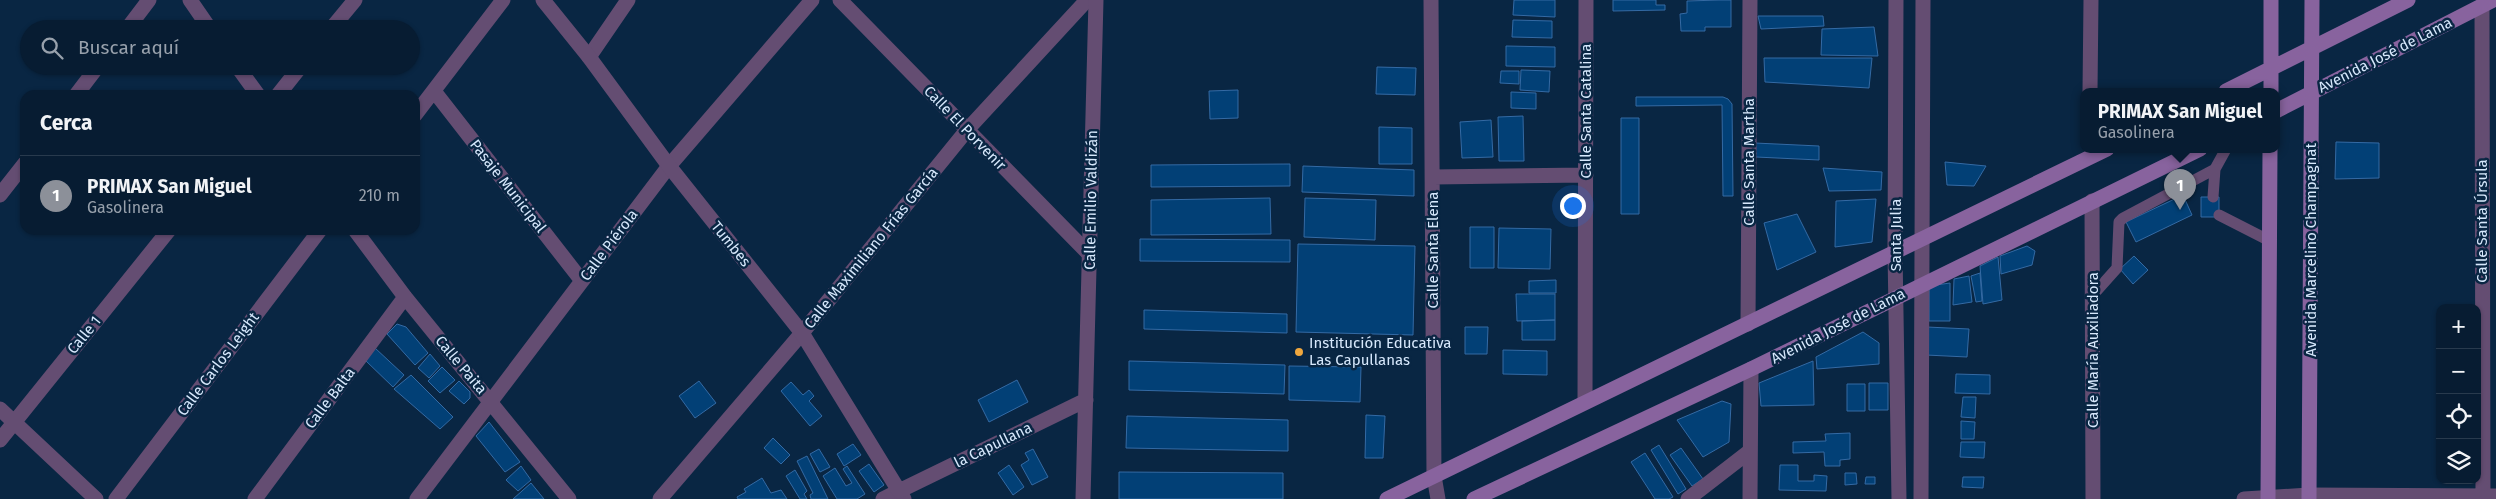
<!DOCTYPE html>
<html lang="es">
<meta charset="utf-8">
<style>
body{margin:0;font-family:"Fira Sans",sans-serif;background:#15293e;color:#f1f3f6}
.controls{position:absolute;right:15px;bottom:15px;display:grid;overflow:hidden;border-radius:10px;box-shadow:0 1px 4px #0004}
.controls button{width:45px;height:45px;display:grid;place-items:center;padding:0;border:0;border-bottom:1px solid #283a4d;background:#071c32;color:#f1f3f6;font:25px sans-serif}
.you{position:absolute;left:1572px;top:205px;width:18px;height:18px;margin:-12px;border:4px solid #fff;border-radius:50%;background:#1a73e8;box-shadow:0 0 0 8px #1a73e833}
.badge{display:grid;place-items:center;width:32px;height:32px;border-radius:50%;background:#8c9099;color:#fff;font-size:16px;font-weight:700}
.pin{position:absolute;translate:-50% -41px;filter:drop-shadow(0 1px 2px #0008)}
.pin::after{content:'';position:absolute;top:26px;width:18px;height:15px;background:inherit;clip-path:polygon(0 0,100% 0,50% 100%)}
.popup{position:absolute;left:2080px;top:88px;width:200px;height:65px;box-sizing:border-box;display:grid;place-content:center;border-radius:10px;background:#071c32;filter:drop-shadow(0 1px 4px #0005);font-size:16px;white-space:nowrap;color:#98a1ac}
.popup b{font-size:19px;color:#f1f3f6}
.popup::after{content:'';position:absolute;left:50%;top:100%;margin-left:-10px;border:10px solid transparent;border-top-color:#071c32}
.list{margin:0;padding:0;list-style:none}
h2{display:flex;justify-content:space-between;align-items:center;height:65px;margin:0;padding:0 20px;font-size:21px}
h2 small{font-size:16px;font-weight:400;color:#98a1ac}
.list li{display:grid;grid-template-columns:32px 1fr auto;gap:15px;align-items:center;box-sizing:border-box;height:80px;padding:0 20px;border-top:1px solid #283a4d}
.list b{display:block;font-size:19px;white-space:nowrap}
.list p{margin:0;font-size:16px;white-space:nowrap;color:#98a1ac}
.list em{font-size:16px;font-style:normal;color:#98a1ac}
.icon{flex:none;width:28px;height:28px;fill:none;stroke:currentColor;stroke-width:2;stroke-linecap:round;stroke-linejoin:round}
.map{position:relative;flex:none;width:2496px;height:499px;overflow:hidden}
.search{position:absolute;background:#071c32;box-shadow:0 1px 4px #0004;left:20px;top:20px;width:400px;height:55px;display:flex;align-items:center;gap:12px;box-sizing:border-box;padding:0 18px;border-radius:28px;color:#98a1ac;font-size:19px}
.panel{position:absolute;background:#071c32;box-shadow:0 1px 4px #0004;left:20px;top:90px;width:400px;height:145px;border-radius:15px}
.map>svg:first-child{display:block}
.building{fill:#024076;stroke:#346aa4}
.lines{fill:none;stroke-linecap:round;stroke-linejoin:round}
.service{stroke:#644d72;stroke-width:11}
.minor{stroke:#644d72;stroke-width:15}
.tertiary{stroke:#644d72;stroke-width:15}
.secondary{stroke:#88639e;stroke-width:15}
.poi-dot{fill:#efa73e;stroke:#092643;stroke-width:2}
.labels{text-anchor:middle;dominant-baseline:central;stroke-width:5;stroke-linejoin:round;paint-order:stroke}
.street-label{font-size:15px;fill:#d7e8fc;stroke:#092643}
.poi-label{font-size:15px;fill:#d7e8fc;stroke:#092643;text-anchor:start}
</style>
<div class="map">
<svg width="2496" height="499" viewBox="0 0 2496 499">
<rect width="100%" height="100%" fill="#092643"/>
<path class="building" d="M1514,0H1555V17L1513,15Z
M1613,0H1656V5H1665V10L1613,11Z
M1720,0H1731V27H1705V31H1681L1680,14L1687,13V1Z
M1758,16H1823L1824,26L1761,29Z
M1513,20L1552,21V38L1512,37Z
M1874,27L1878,56L1821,55L1822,29Z
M1506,46L1555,47V67L1506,66Z
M1764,58H1872L1869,88L1765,82Z
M1377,67L1416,68L1415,95L1376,94Z
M1521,70L1550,71L1549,92L1520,90Z
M1501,71H1519V84L1500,83Z
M1238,90V118L1210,119L1209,91Z
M1511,92L1536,93V109L1511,108Z
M1636,97H1723L1728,99L1732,104L1733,196H1723L1722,105L1636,106Z
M1523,116L1524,161H1499L1498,117Z
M1621,118H1639V214H1621Z
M1491,120L1493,157L1462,158L1460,122Z
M1379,127L1412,128V164H1379Z
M2336,142L2379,143V178L2335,179Z
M1755,143L1819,146V160L1756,157Z
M1945,162L1986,166L1974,186L1947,185Z
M1290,164V186L1151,187V165Z
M1303,166L1414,170V196L1302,192Z
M1823,168L1882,172L1881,190L1829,191Z
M2183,195L2192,215L2136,242L2126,222Z
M2201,197H2219V217H2201Z
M1270,198L1271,234L1151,235V200Z
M1305,198L1376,200L1375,240L1304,237Z
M1876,199L1872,242L1835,247L1836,201Z
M1797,214L1816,252L1777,270L1764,223Z
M1470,227H1494V268H1470Z
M1499,228L1551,229L1550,269L1498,268Z
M1140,239L1290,240V262L1140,261Z
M1298,244L1415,246L1413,335L1296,332Z
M2027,246L2035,251L2032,265L2001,274L2000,256Z
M2134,256L2148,270L2133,284L2120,269Z
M1998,257L2002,300L1983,304L1980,266Z
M1980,273L1982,301L1976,302L1971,276Z
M1969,276L1972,302L1953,305L1954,279Z
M1556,280V293H1529V281Z
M1950,283V321H1929V286Z
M1516,294H1555V320L1517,321Z
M1144,310L1287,314V333L1144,329Z
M1555,320V340H1522V321Z
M397,324L406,327L428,353L415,365L387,334Z
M1465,327H1488L1487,354H1465Z
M1927,327L1969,329L1967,357L1926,355Z
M1863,332L1879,343V364L1817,369L1816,357Z
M375,348L404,375L393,387L365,360Z
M1503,350L1547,351V375L1503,374Z
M430,354L440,366L429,378L418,368Z
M1129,361L1285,365L1284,394L1129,390Z
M1813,361L1814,405L1761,406L1759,383Z
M1289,366L1361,367L1360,402L1289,400Z
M442,367L455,380L440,393L428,381Z
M1956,374L1990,375V394L1955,393Z
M411,375L453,417L440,429L394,389Z
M1017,380L1028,402L989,422L978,400Z
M459,381L470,392V398L464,404L449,391Z
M699,381L716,403L695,418L679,396Z
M791,382L803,395L809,390L814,396L809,401L822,416L810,426L781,391Z
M1869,383H1888V410H1869Z
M1847,384H1865V411H1847Z
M1963,397H1976L1975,418L1961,417Z
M1722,401L1731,404L1729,442L1703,457L1677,420Z
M1366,415L1385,416L1383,458H1365Z
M1127,416L1288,420V451L1126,448Z
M1961,421L1975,422L1974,439H1961Z
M489,422L520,462L505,472L476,436Z
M1850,433V459L1840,460V466H1825L1824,452L1793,453V442L1826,441L1825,434Z
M773,438L790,455L781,464L764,448Z
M1961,442H1985L1984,458L1960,457Z
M853,444L861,455L844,466L837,454Z
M1659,445L1686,489L1678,494L1651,450Z
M1681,448L1703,479L1692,486L1670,455Z
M819,449L830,467L820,472L810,454Z
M1033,449L1048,477L1032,485L1021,465L1029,460L1025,453Z
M1645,453L1673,497L1669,499H1655L1631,462Z
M807,456L828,499H811L810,495L813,493L797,461Z
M869,464L884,485L874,492L859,471Z
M1009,465L1024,487L1013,495L998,473Z
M1780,465H1798V481H1814V475L1827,476L1826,491L1779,490Z
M521,466L531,480L518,491L506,480Z
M847,466L865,494L857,499H837L823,476L835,468L846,486L852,483L843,469Z
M795,470L807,491L804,494L807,499H800L786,476Z
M1119,472L1283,473V499H1119Z
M1845,473H1856L1857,484L1845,485Z
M1866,477H1875V484H1865Z
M1963,477H1984L1983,488L1962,487Z
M762,478L771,493L781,490L787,499H738L737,497L746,492L744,489Z
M531,483L544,499H513Z"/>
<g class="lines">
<path class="service" d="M2213,197L2215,169
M2219,215L2270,241
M2092,296L2117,268L2119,222L2123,218L2215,169L2226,149"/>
<path class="minor" d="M190,0L210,29
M840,0L1090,255
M1431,0L1434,476L1438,499
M1896,0L1895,251L1899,499
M2482,6L2483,496
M127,29L149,0
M331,29L355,0
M589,57L628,0
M237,66L258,95
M434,91L582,281
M2090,91L2091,0
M76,95L98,66
M278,95L301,66
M415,115L503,0
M1433,177L1586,175
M0,195L25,163
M2092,201L2093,499
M355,230L405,297L569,499
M1748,324L1750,0
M1585,402L1586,0
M0,409L96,499
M0,440L169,230
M116,499L320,230
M255,499L405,297
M417,499L669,166L812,0
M660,499L802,333L967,130L1087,0
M883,499L899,491L904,499
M1688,499L1750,451
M1750,499L1751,369
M1921,499L1923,0
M2244,499L2309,495L2496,496"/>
<path class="tertiary" d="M543,0L589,57L669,166L802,333L899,491L1086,400
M1083,499L1096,0"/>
<path class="secondary" d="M2226,91L2408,0
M2271,91V0
M2276,111L2493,0
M1387,499L2107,149
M1474,499L1751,369L2200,149
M2268,499L2270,149
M2309,499L2312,0"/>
</g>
<circle class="poi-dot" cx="1299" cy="352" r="5"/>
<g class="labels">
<g class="street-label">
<text transform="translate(2385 55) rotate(-27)">Avenida José de Lama</text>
<text transform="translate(1586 111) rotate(-90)">Calle Santa Catalina</text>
<text transform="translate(965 128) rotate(46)">Calle El Porvenir</text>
<text transform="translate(1749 162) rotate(-90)">Calle Santa Martha</text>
<text transform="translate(508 186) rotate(52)">Pasaje Municipal</text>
<text transform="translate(1091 200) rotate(-89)">Calle Emilio Valdizán</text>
<text transform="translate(2482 221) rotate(-90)">Calle Santa Úrsula</text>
<text transform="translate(1896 235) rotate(-90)">Santa Julia</text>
<text transform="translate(731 244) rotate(51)">Tumbes</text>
<text transform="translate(609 245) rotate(-53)">Calle Piérola</text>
<text transform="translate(871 248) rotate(-51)">Calle Maximiliano Frías García</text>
<text transform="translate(1433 250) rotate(-90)">Calle Santa Elena</text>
<text transform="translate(2311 250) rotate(-90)">Avenida Marcelino Champagnat</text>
<text transform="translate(1838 326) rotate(-27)">Avenida José de Lama</text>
<text transform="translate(84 335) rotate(-51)">Calle 1</text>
<text transform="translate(2093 350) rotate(-90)">Calle María Auxiliadora</text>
<text transform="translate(218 364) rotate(-53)">Calle Carlos Leight</text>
<text transform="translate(461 365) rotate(50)">Calle Paita</text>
<text transform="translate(330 398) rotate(-53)">Calle Balta</text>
<text transform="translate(993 445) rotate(-26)">la Capullana</text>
</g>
<g class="poi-label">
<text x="1309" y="343">Institución Educativa<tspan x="1309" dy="17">Las Capullanas</tspan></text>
</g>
</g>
</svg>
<div class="controls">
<button>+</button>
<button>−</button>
<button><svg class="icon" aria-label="locate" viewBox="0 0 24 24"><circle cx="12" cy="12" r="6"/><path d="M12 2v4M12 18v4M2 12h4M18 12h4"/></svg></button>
<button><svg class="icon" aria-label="layers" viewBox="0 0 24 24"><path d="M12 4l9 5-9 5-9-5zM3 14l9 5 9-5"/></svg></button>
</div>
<div class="you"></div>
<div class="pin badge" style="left:2180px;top:210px">1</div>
<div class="popup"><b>PRIMAX San Miguel</b>Gasolinera</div>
<div class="search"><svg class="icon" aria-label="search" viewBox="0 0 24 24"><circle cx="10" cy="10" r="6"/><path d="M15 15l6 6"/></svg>Buscar aquí</div>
<section class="panel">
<h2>Cerca<small></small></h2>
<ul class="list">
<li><span class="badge">1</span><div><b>PRIMAX San Miguel</b><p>Gasolinera</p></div><em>210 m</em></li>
</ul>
</section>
</div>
